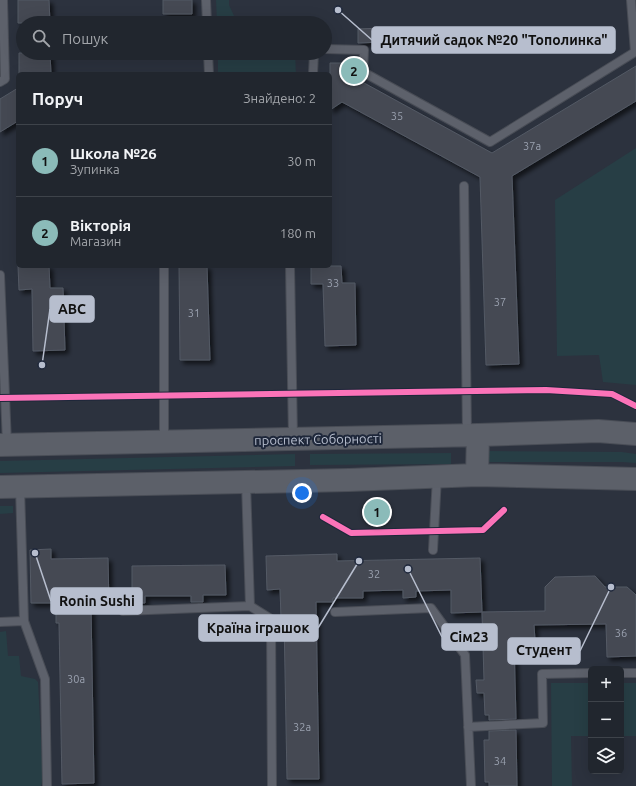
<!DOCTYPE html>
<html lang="uk">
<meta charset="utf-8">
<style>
body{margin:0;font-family:Ubuntu,sans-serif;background:#292e36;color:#f1f3f6}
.controls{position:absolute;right:12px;bottom:12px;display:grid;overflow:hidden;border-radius:6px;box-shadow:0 4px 16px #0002}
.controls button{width:36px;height:36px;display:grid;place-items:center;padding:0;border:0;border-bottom:1px solid #3e434a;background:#21262e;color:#f1f3f6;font:20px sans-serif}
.you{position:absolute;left:302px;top:493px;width:14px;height:14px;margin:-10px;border:3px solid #fff;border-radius:50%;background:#1a73e8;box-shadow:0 0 0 6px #1a73e833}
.badge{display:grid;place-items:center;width:26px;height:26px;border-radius:50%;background:#8bbbb9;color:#111;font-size:13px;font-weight:700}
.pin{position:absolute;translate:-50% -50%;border:2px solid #fff;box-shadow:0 1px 4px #0006}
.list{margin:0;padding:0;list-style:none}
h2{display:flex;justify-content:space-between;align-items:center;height:52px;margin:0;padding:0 16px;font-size:17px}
h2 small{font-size:13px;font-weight:400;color:#a2a5aa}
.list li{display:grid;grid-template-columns:26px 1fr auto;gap:12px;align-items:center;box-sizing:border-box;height:72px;padding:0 16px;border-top:1px solid #3e434a}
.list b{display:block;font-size:15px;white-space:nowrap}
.list p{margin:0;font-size:13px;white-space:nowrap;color:#a2a5aa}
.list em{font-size:13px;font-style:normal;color:#a2a5aa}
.icon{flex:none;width:22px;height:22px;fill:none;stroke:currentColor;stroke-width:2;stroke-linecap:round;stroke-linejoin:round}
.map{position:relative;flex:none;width:636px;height:786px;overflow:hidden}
.search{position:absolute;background:#21262e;box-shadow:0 4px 16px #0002;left:16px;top:16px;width:316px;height:44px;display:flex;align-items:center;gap:10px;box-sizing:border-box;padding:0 14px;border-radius:22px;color:#a2a5aa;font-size:15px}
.panel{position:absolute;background:#21262e;box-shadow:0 4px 16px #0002;left:16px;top:72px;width:316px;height:196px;border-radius:6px}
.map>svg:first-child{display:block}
.green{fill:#273e45}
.building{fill:#444953;stroke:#545a65;filter:url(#shadow)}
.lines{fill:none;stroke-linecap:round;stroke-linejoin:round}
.lane-casing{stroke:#494d56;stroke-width:10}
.secondary-casing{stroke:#494d56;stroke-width:24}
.lane{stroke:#5d616b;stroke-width:8}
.secondary{stroke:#5c6069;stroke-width:22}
.cycleway-casing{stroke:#1e273a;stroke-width:8}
.cycleway{stroke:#fb73b8;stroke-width:6}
.labels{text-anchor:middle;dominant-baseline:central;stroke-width:4;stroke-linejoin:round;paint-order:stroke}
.number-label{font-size:11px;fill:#9aa1af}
.street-label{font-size:13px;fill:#b7bece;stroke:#1e273a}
.leader{fill:none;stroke:#b7bece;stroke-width:1.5}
.callout-dot{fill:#b7bece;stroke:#1e273a;stroke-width:1.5}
.callout{fill:#b7bece;stroke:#b7bece;stroke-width:1.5}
.callout-label{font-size:14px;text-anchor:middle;font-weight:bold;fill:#111}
</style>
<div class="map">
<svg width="636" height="786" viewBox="0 0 636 786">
<defs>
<filter id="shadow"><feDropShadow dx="3.5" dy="3.5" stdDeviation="2" flood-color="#0009"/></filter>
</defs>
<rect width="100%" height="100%" fill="#2c323e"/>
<path class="green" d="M216,0H229V5L236,20L308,18V23H217Z
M218,53H295L296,74H218Z
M636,148V385L603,382L599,355L557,356L555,200Z
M485,451L622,452L636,454V463L622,462H485Z
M451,453V464L310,465V454Z
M295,454V466L0,473V461Z
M0,506H13V513L0,514Z
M6,631L8,656H19L21,676L35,679L38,682L43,779L41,786H0V632Z
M551,683H591V736H571L572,786H552Z
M621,683H636V736H621Z"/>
<path class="building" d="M18,0H49L50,23H18Z
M163,0H192V14H163Z
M383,28V42L358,43V29Z
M19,53H50L51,74H19Z
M330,63H354L355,78L492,153L636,66V101L512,176L519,364L486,365L480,177L342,102L330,110Z
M18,88V121L0,132V99Z
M18,266H49L50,288H63L65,350L33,351L32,289L19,290Z
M179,266H207L210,360H180Z
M311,266H341L342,283H355L356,345L325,346L323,284H311Z
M51,549V559L108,558L109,607H91L94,783L62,784L59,623H56V603H31L30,550Z
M337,554V561L480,558L482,612L451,613V590L416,591V597L403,598V590L363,591V598H333V602H316L319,779H287L284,618H281L280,589L267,590L266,556Z
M225,565L226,595H203V602H191V596H145V603H132V566Z
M595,576L605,587H627L636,595V656L607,657L606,624L534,625L535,640L514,641L516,719L489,720V715H485L484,693H477L476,680H484L482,612L545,611V587L555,577Z
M516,730L517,786H489V782H485L484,740H489V731Z"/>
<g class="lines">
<defs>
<path id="lane" d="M206,0L207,23
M325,49L364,50L363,72L490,142L635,52L631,0
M208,53L209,74
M313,74L314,53
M0,82L5,79L3,0
M464,186L467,435
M164,266V441
M290,266L293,438
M0,275L7,444
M246,483L250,606L271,619L272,786
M20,488L24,621L45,679L47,786
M433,550L437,477
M123,611L250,606
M335,612L431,608L465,655L471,786
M0,622L24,621
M621,673H636
M468,727L543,723L542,674L591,673"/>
<path id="secondary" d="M0,445L478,435L598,431L636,434
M477,475L478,435
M0,487L349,480L477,475L636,479"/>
</defs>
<use href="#lane" class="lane-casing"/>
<use href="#secondary" class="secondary-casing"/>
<use href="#lane" class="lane"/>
<use href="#secondary" class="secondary"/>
<defs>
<path id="cycleway" d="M0,398L546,390L612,394L636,406
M323,517L351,533L483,530L504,510"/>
</defs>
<use href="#cycleway" class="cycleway-casing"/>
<use href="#cycleway" class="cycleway"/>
</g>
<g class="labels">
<g class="number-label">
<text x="397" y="116">35</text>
<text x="532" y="146">37а</text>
<text x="333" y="283">33</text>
<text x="500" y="302">37</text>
<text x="194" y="313">31</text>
<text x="374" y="574">32</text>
<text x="621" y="633">36</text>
<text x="76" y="679">30а</text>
<text x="302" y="727">32а</text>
<text x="500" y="761">34</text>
</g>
<g class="street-label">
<text transform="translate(318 439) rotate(-1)">проспект Соборності</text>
</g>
</g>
<path class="leader" d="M338 10L372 40M42 365L50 309M35 553L51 601M359 561L318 628M408 569L442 637M611 587L580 651"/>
<g class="callout-dot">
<circle cx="338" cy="10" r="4"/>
<circle cx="42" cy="365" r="4"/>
<circle cx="35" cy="553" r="4"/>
<circle cx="359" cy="561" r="4"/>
<circle cx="408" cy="569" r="4"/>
<circle cx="611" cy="587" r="4"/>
</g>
<g class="callout">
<rect x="372" y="27" width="243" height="26" rx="4"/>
<rect x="50" y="296" width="44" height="26" rx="4"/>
<rect x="51" y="588" width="91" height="26" rx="4"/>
<rect x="199" y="615" width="119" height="26" rx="4"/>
<rect x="442" y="624" width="55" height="26" rx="4"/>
<rect x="508" y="638" width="72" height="26" rx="4"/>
</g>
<g class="callout-label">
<text x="494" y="45">Дитячий садок №20 "Тополинка"</text>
<text x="72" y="314">АВС</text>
<text x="97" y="606">Ronin Sushi</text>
<text x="258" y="633">Країна іграшок</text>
<text x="469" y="642">Сім23</text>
<text x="544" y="655">Студент</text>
</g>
</svg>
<div class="controls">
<button>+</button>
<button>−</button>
<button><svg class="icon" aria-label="layers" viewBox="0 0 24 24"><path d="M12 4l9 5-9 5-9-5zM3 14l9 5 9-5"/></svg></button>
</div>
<div class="you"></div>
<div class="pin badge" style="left:377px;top:512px">1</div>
<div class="pin badge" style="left:354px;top:71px">2</div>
<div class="search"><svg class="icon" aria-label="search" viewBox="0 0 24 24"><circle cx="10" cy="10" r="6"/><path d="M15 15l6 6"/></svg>Пошук</div>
<section class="panel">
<h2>Поруч<small>Знайдено: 2</small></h2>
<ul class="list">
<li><span class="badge">1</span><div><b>Школа №26</b><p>Зупинка</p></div><em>30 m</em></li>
<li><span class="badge">2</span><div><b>Вікторія</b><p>Магазин</p></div><em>180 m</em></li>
</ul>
</section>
</div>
